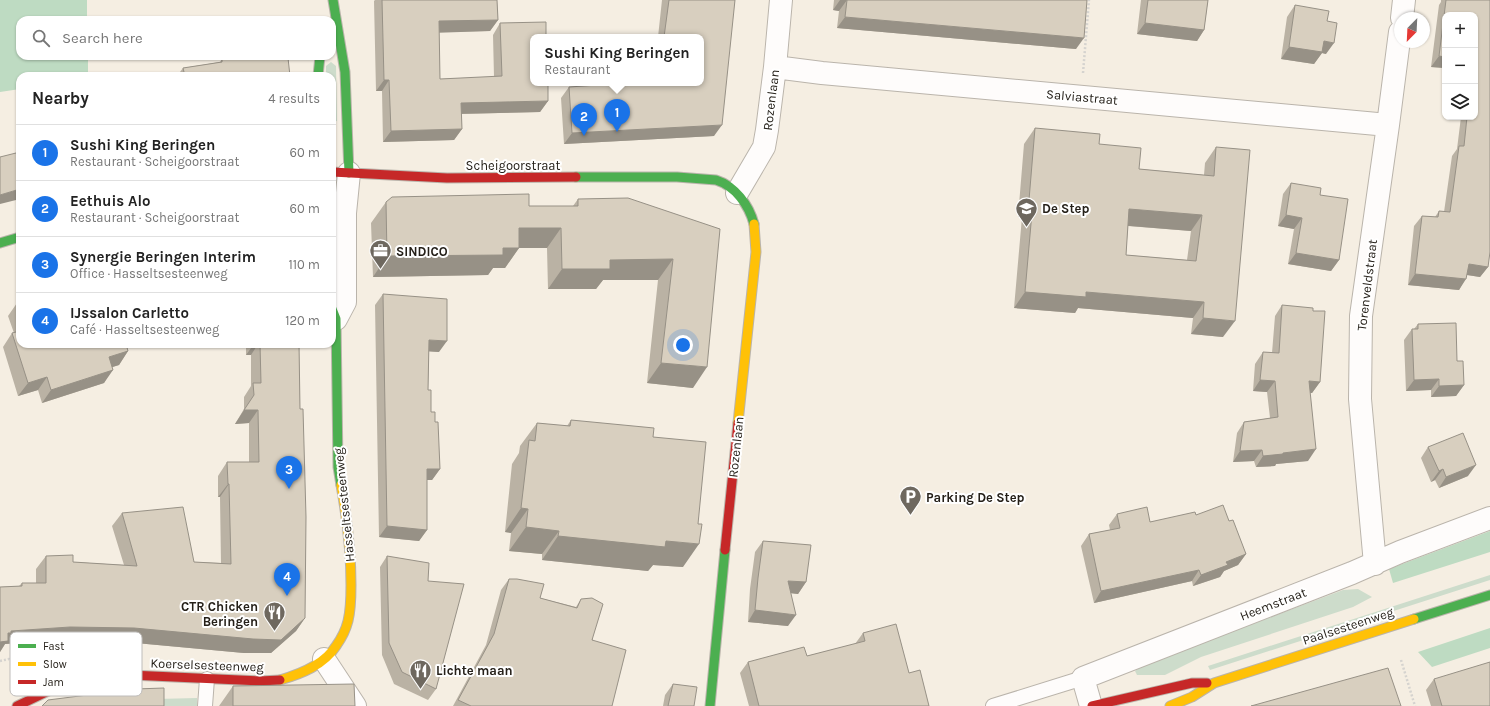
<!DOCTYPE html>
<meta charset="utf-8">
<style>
body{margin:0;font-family:Karla,sans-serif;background:#f2f2f2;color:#222}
.controls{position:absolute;right:12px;top:12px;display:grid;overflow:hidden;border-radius:8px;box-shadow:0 1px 3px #0004}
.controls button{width:36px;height:36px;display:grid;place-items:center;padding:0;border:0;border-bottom:1px solid #e0e0e0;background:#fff;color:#222;font:20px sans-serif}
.compass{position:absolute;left:1394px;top:12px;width:36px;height:36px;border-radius:50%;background:#fff;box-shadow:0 1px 3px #0004;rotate:204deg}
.you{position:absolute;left:683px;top:345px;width:14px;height:14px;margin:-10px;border:3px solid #fff;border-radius:50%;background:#1a73e8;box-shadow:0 0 0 6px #1a73e833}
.badge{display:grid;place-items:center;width:26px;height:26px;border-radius:50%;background:#1a73e8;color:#fff;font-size:13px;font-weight:700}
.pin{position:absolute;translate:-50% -33px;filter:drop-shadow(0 1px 2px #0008)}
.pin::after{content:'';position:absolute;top:21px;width:14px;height:12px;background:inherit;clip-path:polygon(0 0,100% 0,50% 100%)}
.popup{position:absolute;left:530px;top:34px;width:174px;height:52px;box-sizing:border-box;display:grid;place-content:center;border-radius:8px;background:#fff;filter:drop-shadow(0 1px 3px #0005);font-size:13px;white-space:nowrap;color:#767676}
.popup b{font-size:15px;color:#222}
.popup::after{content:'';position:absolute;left:50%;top:100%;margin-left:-8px;border:8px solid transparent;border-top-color:#fff}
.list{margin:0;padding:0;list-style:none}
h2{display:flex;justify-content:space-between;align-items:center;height:52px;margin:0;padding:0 16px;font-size:17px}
h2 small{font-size:13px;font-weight:400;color:#767676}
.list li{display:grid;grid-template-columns:26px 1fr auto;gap:12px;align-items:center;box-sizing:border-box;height:56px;padding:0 16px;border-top:1px solid #e0e0e0}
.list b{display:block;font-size:15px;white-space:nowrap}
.list p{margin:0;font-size:13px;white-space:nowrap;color:#767676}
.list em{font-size:13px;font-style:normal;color:#767676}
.icon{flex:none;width:22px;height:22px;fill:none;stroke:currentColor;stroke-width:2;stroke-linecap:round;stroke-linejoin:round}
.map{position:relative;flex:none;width:1490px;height:706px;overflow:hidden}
.search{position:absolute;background:#fff;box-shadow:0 1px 3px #0004;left:16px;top:16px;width:320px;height:44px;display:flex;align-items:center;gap:10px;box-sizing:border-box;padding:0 14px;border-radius:12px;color:#767676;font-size:15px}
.panel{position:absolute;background:#fff;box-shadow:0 1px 3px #0004;left:16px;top:72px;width:320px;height:276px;border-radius:12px}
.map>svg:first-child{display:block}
.green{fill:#cddccb}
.forest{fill:#bedbc2}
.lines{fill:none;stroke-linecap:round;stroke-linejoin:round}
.lane-casing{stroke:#bab4ab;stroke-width:16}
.street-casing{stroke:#bab4ab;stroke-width:24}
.fast-casing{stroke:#bab4ab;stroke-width:11}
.slow-casing{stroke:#bab4ab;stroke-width:11}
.jam-casing{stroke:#bab4ab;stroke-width:11}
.path{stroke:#d5d3cf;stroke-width:2.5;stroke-dasharray:2 2;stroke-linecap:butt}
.lane{stroke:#fefcfb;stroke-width:14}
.street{stroke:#fefcfb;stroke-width:22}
.fast{stroke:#4caf50;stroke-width:9}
.slow{stroke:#ffc107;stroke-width:9}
.jam{stroke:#c62828;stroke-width:9}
.wall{fill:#bab2a4;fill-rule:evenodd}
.shaded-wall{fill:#979186}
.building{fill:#d8cfbf;stroke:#979186;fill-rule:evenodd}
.labels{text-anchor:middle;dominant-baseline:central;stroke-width:4;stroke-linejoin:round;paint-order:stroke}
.street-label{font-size:13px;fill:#252019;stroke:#fff}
.poi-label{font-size:13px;font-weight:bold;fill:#252019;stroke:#fff;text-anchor:start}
.key{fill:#fff;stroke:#bebcba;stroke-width:1}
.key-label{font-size:11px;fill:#252019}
</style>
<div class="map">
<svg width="1490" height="706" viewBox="0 0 1490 706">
<rect width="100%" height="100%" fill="#f5eee2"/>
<path class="green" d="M331,62L336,66L337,121L332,122V76H326V66Z
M1490,575V580L1210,670L1208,666Z
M1358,589L1372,597L1353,607L1201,657L1165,675H1137L1135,671L1143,665L1343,590Z
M197,698V706H156V699Z"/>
<path class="forest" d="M0,0H87V20H20V56H88V76H20V89L0,92Z
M1490,531V552L1393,583L1389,569Z
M1490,628V648L1432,667L1418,652Z"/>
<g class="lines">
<defs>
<path id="lane" d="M205,706L207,679
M993,706L1083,678"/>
<path id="street" d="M1402,18L1404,0
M775,67L822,73L1388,125
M737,193L764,147L767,130L775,67L781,0
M336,319L345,302V213L349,173
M1375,564L1360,399L1361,316L1388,125L1400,32
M324,659L355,706
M1091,706L1083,678L1352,573L1400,552L1490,518"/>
<path id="fast" d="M333,0L345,72L349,173
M318,76L320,56
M576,177H677L716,180C735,186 749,205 754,224
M0,243L20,237
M332,309L336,319L338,467L341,485
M1414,619L1490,595
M710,706L725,550"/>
<path id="slow" d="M738,423L756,252L754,224
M280,680C301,674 324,665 336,646C341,639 346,629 348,621C351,609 351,597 351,585C351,551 347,518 341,485
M1170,706L1192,697L1214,683L1414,619"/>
<path id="jam" d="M332,172L447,178L576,177
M725,550L738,423
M17,706L61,685L97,677L130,675L260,681L280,680
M1092,706L1192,683H1207"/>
</defs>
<use href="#lane" class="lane-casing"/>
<use href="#street" class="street-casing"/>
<use href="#fast" class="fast-casing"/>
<use href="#slow" class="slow-casing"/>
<use href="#jam" class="jam-casing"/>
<path class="path" d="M1083,73L1089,0
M1401,660L1415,706
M0,661L9,659L30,672"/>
<use href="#lane" class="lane"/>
<use href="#street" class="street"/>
<use href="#fast" class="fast"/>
<use href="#slow" class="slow"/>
<use href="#jam" class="jam"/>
</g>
<path class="wall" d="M375,0H497L498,20L490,31L439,32L440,79L494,77L493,35L500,23L548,101L540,112L461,114L462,129L454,140L383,142L382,91H376L374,1Z
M662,0H735L714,136L564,144L561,98L569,87L590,86L589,83H701V37H658Z
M834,0H1087L1076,49L837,28L839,11L833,10Z
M1141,0H1208L1204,30L1197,41L1137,34Z
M1441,0H1490L1488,267L1480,277L1467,275L1459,290L1408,285L1414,226L1422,216L1435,217L1439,211L1444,212L1452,156L1457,149L1461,117H1475V15H1445V68L1431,67L1439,5L1441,2Z
M1295,5L1327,21L1326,54L1322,53L1314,64L1281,59L1287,17Z
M222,59L290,76H177L183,68L220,62Z
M1035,128L1099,144L1139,169L1204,175L1205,163L1216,147L1223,337L1191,334L1193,318L1078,308L1075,313L1014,308L1022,217H1018L1024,144ZM1128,226L1191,231L1187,260L1126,255Z
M1291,183L1320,195L1339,260L1331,271L1288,264L1294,229L1278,226L1283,194Z
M578,199L720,229L693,388L647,383L658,280H603L596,289H548L547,248H519L505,268H493L488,275L373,277L371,223L386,202L529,206H573Z
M383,294L439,352L429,351L428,390L431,412L435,422L440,469L432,480H427V530L419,541L379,537L375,305Z
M20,301V344L128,351L119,365L112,367L104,383L42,403L38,390L18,396L3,347L12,333H14L8,316L17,303Z
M1282,305L1320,382L1312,393H1310L1308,461L1276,464L1275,466L1256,467L1254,461L1233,462L1237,433L1244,422L1270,418L1267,392L1253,391L1255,364L1263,352L1272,353L1275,316Z
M1418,324L1457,361L1464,385L1456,396L1431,397V390L1406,391L1404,340L1412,329H1414Z
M246,344H299L300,409L305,618L296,631L271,653H244L125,642L60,640L5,644L0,652V587L19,586L22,583H36V569L46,556L73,562L124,565L112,526L122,513L194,562L221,563L220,497H218V476L227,462H249V423L235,424L244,409V397L251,386V355H246Z
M571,420L653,437L683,567L653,565L648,571L542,560V554L509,551L511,533L505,532L512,464L519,453L520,446L537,423L567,426Z
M1428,447L1468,476L1439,488L1435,480L1431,482L1421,458Z
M1117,514L1150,522L1196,515L1229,521L1246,554L1238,565L1224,571L1220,577L1193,586L1192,581L1094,603L1081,546L1089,534L1110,530L1109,525Z
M763,541L806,582L798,594L791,593L788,626L748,622L750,589L755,552Z
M387,556L428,581L436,689L428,700L394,684L382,655L380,567Z
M509,579L540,598L576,607L581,599L612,706H453L486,645L501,590Z
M863,633L909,673L929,706H749L740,673L748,662L807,656L855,644Z
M1434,679L1490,706H1431L1426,690Z
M673,684L694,706H663L665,695Z
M233,686L355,706H219Z"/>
<path class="shaded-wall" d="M840,0H847L839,11L833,10Z
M845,17L1084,38L1076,49L837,28Z
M498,20L490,31L431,33L439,21Z
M1145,23L1204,30L1197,41L1137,34Z
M1324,41L1334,43L1326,54L1322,53L1314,64L1281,59L1289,47Z
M1439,56L1445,57V68L1431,67Z
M384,80H389L382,91H376Z
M548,101L540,112L453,114L461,103Z
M722,125L714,136L564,144L572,133Z
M462,129L454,140L383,142L391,131Z
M20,189V199L0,204V195Z
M1029,200L1033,201L1022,217H1018Z
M1129,209L1202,215L1191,231L1118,225Z
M1286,215L1302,218L1294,229L1278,226Z
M519,228H561L547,248H504Z
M503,248H519L505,268H493L488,275L373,277L387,256Z
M1296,253L1339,260L1331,271L1288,264Z
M673,259L658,280H603L596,289H548L562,269L610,260Z
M1469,264L1488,267L1480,277L1461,274Z
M1415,274L1466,279L1459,290L1408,285Z
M1025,292H1086L1204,302L1193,318L1078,308L1075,313L1014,308Z
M1203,318L1235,321L1223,337L1191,334Z
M429,340L447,341L439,352L421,351Z
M254,344H258L251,355H246Z
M128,351L119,365L100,371L109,357Z
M661,363L707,367L693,388L647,383Z
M113,370L104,383L42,403L51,390Z
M47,377L38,390L18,396L28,383Z
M1439,379L1431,390L1406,391L1414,380Z
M1260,380L1275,381L1267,392L1253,391Z
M1309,381L1320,382L1312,393L1301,392Z
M1464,385L1456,396L1431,397L1439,386Z
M244,410H258L249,423L235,424Z
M1316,449L1308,461L1276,464L1275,466L1256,467L1263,456L1283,453Z
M1262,450L1254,461L1233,462L1240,451Z
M1476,465L1468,476L1439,488L1446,477Z
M427,469H440L432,480H419Z
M1443,469L1435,480L1431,482L1439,471Z
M228,484H229L220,497H218Z
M521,508L528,509L511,533L505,532Z
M387,526L427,530L419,541L379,537Z
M526,527L559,531L542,554L509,551Z
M558,536L666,541L699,544L683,567L653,565L648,571L542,560Z
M1246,554L1238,565L1224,571L1220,577L1193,586L1201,575L1226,562Z
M1199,570L1192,581L1094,603L1101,591Z
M788,581L806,582L798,594L780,592Z
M755,610L796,615L788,626L748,622Z
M305,618L296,631L271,653H244L125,642L60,640L5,644L0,652V642L8,633L11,631L70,627Z"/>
<path class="building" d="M382,0H497L498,20L439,21L440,79L502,76L500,23L546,22V37H533V83H548V101L461,103L462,129L391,131L389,80H384Z
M669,0H735L722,125L572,133L569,87L598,85V83H701V37H664Z
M847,0H1087L1084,38L845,17Z
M1148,0H1208L1204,30L1145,23Z
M1446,0H1490V252L1488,267L1469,264L1466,279L1415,274L1422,216L1438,217L1439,211L1450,212L1459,146H1464L1467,117H1475V15H1445V57L1439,56Z
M1295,5L1329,11L1327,21L1337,23L1334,43L1324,41L1322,52L1289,47Z
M250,56H287L288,58L290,76H185L183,68L222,62V59Z
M1035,128L1100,134L1099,144L1141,148L1139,169L1214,176L1216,147L1250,150L1235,321L1203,318L1204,302L1086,292V297L1025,292L1033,201L1029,200ZM1129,209L1202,215L1196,261L1126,255Z
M20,152V189L0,195V157Z
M1291,183L1321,188L1320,195L1348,199L1339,260L1296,253L1302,218L1286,215Z
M529,194V206H578V199L628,198L720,229L707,367L661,363L673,259L610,260V269H562L561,228H519V248H503V255L387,256L386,202L392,197Z
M383,294L447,299V341L429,340L428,390H431V412H435V422H438L440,469H427V530L387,526Z
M20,301V311L17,303Z
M1282,305L1313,308V311H1325L1320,382L1309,381L1316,449L1283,453V454L1263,456L1262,450L1240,451L1244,422L1278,417L1275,381L1260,380L1263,352L1279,353Z
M1456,323L1457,361H1463L1464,385L1439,386V379L1414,380L1412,329H1418V324Z
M20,331V344H126L128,351L109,357L113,370L51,390L47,377L28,383L12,333Z
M260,344H299L300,409H303L306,517L305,618L281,640L253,639L134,628L70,627L11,631V633H8V641L0,642V587L22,586V583H46V556L73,555V562L137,566L122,513L183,507L194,562L231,564L229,484H228L227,462H259L258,410H244L254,395L253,383H261Z
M571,420L654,428L653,437L706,442L698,524H702L699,544L666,541L665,547L558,536L559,531L526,527L528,509L521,508L529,440L535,441L537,423L570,426Z
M1463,433L1476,465L1446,477L1443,469L1439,471L1428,447Z
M1223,505L1229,521L1233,520L1246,554L1226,562L1228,565L1201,575L1199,570L1101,591L1089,534L1120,528L1117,514L1147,507L1150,522L1195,512L1196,515Z
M763,541L811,545L806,582L788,581L796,615L755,610L758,578Z
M387,556L429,563L428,581L464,584L436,689L402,672L389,643Z
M509,579H517L544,584L540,598L577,608L581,599L592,598L603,604L592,640L626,650L612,706H471L458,700L494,634Z
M896,624L909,673L920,670L929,706H759L748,662L804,647L807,656L865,641L863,633Z
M1490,662V706H1442L1434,679Z
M1388,668L1401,706H1251Z
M354,684L355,706H233V686Z
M673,684L697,687L694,706H668Z
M164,688V706H42L48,700L135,689Z"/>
<defs>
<symbol id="school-pin" viewBox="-11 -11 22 30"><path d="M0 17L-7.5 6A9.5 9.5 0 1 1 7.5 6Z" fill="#6e685f" stroke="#fff"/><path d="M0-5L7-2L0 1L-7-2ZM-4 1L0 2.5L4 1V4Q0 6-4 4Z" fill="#fff"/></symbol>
<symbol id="office-pin" viewBox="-11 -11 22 30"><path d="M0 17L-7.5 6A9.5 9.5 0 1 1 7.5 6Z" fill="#6e685f" stroke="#fff"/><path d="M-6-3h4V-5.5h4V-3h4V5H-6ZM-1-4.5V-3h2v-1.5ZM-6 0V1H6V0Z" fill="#fff"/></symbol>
<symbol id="parking-pin" viewBox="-11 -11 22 30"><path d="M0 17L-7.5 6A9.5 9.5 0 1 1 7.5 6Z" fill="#6e685f" stroke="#fff"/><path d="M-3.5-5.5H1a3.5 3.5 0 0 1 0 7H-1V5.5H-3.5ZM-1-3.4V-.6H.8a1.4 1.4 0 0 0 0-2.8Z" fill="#fff"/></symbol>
<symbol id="restaurant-pin" viewBox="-11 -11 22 30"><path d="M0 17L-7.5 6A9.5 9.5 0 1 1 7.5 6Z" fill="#6e685f" stroke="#fff"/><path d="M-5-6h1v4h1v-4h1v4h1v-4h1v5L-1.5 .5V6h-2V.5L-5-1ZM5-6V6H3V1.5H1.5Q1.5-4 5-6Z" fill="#fff"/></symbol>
</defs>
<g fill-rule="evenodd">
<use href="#school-pin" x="1014" y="196" width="25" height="34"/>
<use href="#office-pin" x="368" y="238" width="25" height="34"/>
<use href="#parking-pin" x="898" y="484" width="25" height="34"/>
<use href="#restaurant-pin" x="262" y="600" width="25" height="34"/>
<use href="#restaurant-pin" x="408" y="658" width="25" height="34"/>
</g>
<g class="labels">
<g class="street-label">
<text transform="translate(1082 97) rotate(5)">Salviastraat</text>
<text transform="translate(771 100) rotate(-83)">Rozenlaan</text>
<text x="513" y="165">Scheigoorstraat</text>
<text transform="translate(1367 285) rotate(-83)">Torenveldstraat</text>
<text transform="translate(736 447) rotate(-84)">Rozenlaan</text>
<text transform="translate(344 505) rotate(-96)">Hasseltsesteenweg</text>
<text transform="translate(1273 604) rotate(-21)">Heemstraat</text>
<text transform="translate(1348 626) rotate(-18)">Paalsesteenweg</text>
<text transform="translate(207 665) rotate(2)">Koerselsesteenweg</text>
</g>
<g class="poi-label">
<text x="1042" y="208">De Step</text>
<text x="396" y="251">SINDICO</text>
<text x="926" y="497">Parking De Step</text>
<text x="258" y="606" text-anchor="end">CTR Chicken<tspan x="258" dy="15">Beringen</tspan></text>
<text x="436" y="670">Lichte maan</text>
</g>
</g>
<rect x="10" y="632" width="132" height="64" rx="6" class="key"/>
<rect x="18" y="644" width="18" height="4" fill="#4caf50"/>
<rect x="18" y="662" width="18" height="4" fill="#ffc107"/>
<rect x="18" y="680" width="18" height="4" fill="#c62828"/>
<g class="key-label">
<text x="43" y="650">Fast</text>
<text x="43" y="668">Slow</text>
<text x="43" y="686">Jam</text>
</g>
</svg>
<div class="controls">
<button>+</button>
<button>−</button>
<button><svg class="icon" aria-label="layers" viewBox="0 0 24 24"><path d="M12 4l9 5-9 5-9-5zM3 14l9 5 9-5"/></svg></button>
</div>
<svg class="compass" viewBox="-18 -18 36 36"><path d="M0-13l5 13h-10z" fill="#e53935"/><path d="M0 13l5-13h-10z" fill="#767676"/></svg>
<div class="you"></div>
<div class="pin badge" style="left:617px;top:132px">1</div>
<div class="popup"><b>Sushi King Beringen</b>Restaurant</div>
<div class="pin badge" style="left:584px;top:136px">2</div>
<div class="pin badge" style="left:289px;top:489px">3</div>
<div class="pin badge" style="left:287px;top:596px">4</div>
<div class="search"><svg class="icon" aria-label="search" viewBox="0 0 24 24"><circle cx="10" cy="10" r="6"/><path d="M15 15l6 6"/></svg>Search here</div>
<section class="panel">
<h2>Nearby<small>4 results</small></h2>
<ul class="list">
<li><span class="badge">1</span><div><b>Sushi King Beringen</b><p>Restaurant · Scheigoorstraat</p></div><em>60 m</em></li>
<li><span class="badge">2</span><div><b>Eethuis Alo</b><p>Restaurant · Scheigoorstraat</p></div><em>60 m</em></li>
<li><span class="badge">3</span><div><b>Synergie Beringen Interim</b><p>Office · Hasseltsesteenweg</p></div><em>110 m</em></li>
<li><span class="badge">4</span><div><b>IJssalon Carletto</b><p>Café · Hasseltsesteenweg</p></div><em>120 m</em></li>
</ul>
</section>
</div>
